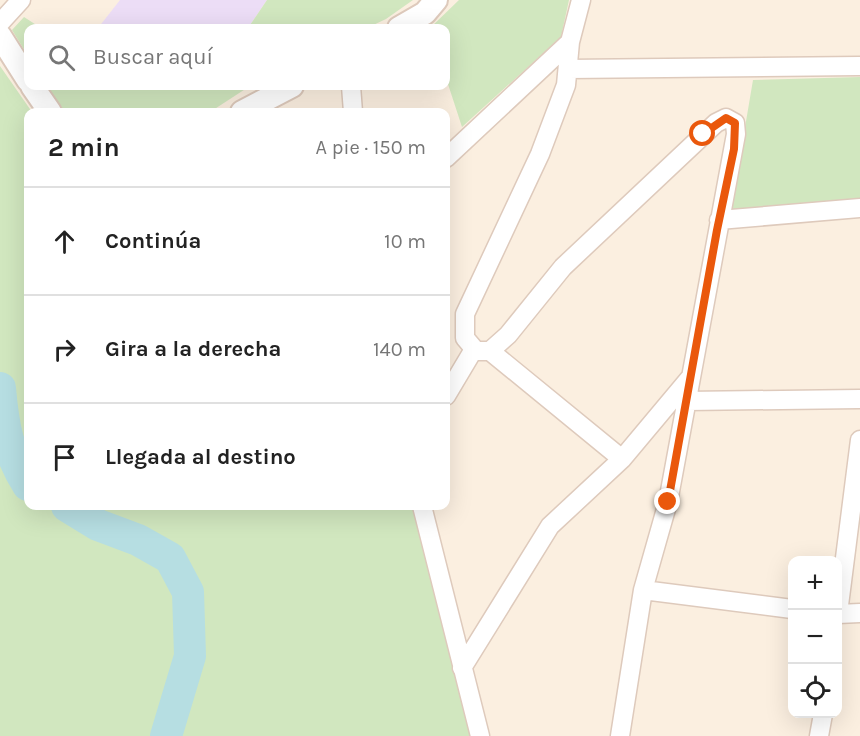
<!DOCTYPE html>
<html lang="es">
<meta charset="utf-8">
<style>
body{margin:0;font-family:Karla,sans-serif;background:#f2f2f2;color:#222}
.controls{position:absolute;right:18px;bottom:18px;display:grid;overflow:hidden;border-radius:12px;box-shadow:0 6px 24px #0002}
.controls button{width:54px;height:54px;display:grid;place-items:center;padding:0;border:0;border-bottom:2px solid #e0e0e0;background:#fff;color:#222;font:30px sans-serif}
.stop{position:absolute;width:18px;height:18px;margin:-14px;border:4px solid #ea580c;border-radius:50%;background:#fff}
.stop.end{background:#ea580c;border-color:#fff;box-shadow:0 2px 6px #0008}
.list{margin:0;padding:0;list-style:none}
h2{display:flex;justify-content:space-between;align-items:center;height:78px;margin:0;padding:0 24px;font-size:26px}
h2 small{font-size:20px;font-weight:400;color:#767676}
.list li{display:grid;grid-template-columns:39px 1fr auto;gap:18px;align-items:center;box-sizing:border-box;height:108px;padding:0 24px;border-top:2px solid #e0e0e0}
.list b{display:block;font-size:22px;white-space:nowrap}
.list em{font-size:20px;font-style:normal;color:#767676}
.icon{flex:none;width:33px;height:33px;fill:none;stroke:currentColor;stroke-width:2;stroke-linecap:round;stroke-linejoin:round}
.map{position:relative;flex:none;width:860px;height:736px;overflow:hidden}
.search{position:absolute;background:#fff;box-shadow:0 6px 24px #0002;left:24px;top:24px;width:426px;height:66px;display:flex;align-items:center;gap:15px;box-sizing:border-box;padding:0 21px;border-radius:12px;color:#767676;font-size:22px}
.panel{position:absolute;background:#fff;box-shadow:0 6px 24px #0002;left:24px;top:108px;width:426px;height:402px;border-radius:12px}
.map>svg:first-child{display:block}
.education{fill:#ecddf6}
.green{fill:#d1e7bf}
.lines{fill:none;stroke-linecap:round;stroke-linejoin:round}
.river{stroke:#b6dee2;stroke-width:32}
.minor-casing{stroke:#decabc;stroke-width:21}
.tertiary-casing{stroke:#decabc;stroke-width:26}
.minor{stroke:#fff;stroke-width:18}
.tertiary{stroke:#fff;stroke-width:22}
.route{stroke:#ea580c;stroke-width:8}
</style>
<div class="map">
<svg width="860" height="736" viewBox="0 0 860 736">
<rect width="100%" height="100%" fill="#fbefe0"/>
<path class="education" d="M120,0H267L248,28H98Z"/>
<path class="green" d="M267,0H413L386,19L367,28H248Z
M459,0H569L561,37L462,127L446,78V28H430Z
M24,17L41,28H28V56L12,30Z
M0,66L32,112H28V506H414L474,736H0Z
M860,77V202L731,210L753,80Z
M47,86H250L210,112H65Z"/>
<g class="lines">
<path class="river" d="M0,388C3,424 8,454 28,485
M67,506L98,525L138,540L170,558L188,592L190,656L166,736"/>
<defs>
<path id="minor" d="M581,0L570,42L566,85L540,154L465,314V338L476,351H490L508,335L563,267L716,123L726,118L735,123L736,134L668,502L643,590L620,736
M0,23L21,0
M568,69L860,66
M351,86L353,112
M446,158L570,42
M719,220L860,208
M490,351L622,459
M446,396L474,349
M686,401L860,399
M422,506L480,736
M643,590L792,609
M838,613L860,440
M838,614L860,613
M462,668L550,526L622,459L689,379
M819,736L823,714"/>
<path id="tertiary" d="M399,28L425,13L436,0
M0,36L28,80
M32,86L50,112
M242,112L292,86"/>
</defs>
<use href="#minor" class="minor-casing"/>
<use href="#tertiary" class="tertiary-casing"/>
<use href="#minor" class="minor"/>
<use href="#tertiary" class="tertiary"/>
</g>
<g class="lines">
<path class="route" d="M668,502L717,230L734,149L735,123L726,118L703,134"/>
</g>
</svg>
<div class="controls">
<button>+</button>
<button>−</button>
<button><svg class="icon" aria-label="locate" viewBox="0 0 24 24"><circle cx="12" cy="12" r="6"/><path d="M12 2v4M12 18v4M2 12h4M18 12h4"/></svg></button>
</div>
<div class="stop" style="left:703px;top:134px"></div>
<div class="stop end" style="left:668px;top:502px"></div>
<div class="search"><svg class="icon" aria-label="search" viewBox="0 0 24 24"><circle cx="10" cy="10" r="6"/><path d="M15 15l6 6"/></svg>Buscar aquí</div>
<section class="panel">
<h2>2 min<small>A pie · 150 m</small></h2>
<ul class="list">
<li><svg class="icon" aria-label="ahead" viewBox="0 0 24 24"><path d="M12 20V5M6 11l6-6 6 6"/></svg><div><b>Continúa</b></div><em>10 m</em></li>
<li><svg class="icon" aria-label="right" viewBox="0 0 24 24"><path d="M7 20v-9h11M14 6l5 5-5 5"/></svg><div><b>Gira a la derecha</b></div><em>140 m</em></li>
<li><svg class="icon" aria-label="arrive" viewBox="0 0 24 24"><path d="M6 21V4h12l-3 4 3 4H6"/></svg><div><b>Llegada al destino</b></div></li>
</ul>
</section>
</div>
